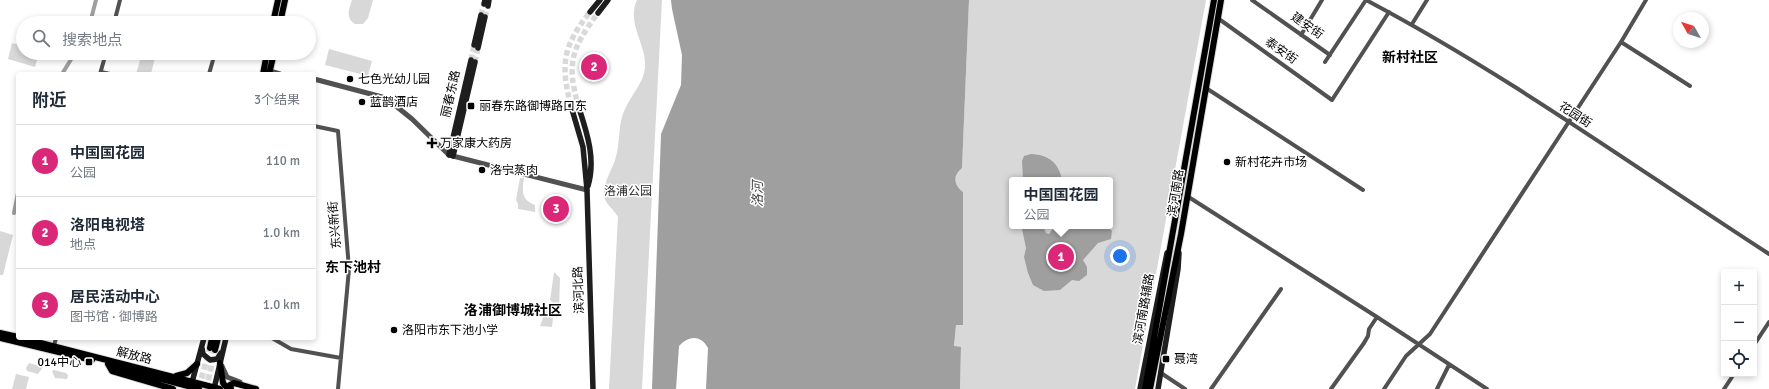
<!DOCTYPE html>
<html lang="zh">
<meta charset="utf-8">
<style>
body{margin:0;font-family:Signika,"Noto Sans SC",sans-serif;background:#f2f2f3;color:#1f2937}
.controls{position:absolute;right:12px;bottom:12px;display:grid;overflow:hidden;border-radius:4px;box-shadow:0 2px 6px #0003}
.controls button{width:36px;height:36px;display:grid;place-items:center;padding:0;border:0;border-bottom:1px solid #e0e1e3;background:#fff;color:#1f2937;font:20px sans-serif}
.compass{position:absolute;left:1673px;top:12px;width:36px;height:36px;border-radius:50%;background:#fff;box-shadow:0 2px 6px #0003;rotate:309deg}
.you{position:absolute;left:1120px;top:256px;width:14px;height:14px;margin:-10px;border:3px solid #fff;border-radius:50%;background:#1a73e8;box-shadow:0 0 0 6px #1a73e833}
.badge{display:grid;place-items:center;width:26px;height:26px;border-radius:50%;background:#db2777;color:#fff;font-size:13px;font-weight:700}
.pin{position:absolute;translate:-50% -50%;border:2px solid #fff;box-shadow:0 1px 4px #0006}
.popup{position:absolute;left:1009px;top:177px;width:104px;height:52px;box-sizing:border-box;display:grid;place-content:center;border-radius:4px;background:#fff;filter:drop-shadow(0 1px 3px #0005);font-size:13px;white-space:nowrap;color:#747a83}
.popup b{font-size:15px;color:#1f2937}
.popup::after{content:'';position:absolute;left:50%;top:100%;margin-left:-8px;border:8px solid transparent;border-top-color:#fff}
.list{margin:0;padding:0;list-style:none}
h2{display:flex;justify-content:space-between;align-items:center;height:52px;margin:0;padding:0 16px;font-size:17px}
h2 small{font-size:13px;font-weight:400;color:#747a83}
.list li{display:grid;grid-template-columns:26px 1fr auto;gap:12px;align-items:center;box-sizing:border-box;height:72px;padding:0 16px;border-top:1px solid #e0e1e3}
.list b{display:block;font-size:15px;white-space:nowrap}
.list p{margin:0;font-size:13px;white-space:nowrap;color:#747a83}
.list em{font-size:13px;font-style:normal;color:#747a83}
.icon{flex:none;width:22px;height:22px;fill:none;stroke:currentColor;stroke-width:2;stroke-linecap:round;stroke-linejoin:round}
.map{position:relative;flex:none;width:1769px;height:389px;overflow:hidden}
.search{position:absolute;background:#fff;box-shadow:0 2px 6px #0003;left:16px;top:16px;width:300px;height:44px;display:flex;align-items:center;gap:10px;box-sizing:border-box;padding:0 14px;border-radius:22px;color:#747a83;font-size:15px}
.panel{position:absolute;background:#fff;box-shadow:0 2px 6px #0003;left:16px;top:72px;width:300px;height:268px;border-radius:4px}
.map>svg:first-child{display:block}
.green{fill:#d8d8d8;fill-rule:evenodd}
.water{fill:#9f9f9f}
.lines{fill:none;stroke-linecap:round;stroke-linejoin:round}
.canal{stroke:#9f9f9f;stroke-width:4}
.secondary-tunnel{stroke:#d9d9d9;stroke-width:5.5;stroke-dasharray:5.5 3;stroke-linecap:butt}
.primary-tunnel{stroke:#d9d9d9;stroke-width:6;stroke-dasharray:6 3;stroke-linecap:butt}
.primary-casing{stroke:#dbdbdb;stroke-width:8}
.minor{stroke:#515151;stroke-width:4}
.tertiary{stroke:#515151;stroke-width:5}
.secondary{stroke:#1e1e1e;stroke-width:5.5}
.primary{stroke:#000;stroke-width:6}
.poi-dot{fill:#000;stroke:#fff;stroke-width:1.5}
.labels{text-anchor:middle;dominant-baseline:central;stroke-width:3;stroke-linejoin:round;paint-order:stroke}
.street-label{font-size:12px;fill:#000;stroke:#fff}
.poi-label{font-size:12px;fill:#000;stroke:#fff;text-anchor:start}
.park-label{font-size:12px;fill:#2f2f2f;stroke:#fff}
.water-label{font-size:13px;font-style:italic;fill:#404040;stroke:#fff}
.quarter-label{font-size:14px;font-weight:bold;fill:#000;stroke:#fff}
</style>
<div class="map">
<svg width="1769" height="389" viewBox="0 0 1769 389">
<rect width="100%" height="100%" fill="#fff"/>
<path class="green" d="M352,0H373L368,18L363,24H355C345,18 349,9 352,0Z
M637,0H662L642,389H609L618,217C614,209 604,204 604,194C604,182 611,171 615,160C621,143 617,125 625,109C631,95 643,84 645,68C647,44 626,24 637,0Z
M969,0H1206L1135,389H960L961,347H954L956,324L962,325L955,179L957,171L962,168ZM1012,180H1110V226H1012Z
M12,43L23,46V53H39L35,67L8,59Z
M329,49L372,61L368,76L325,65Z
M142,53H156L151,74H136Z
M520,178H524C522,191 521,200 535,205V212L518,209V204L516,200Z
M0,231L13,235L3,275H0Z
M554,272L560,278L559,309L550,300Z
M548,305L554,310L552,327L540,326Z
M29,363L43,367L38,374L27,371L26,368Z
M54,370L66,373L68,375L67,379L55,378L52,371Z
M16,374L29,377L26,389H12Z"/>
<path class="water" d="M671,0H969L962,168C952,176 954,185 963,192V325H956L954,346L961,347L960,389H706L708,348C701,335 689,335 679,346L676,389H652L661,134L681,85L682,55L672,9Z
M1031,154C1049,155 1059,163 1062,180H1023L1022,161L1024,156Z
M1023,226H1043L1046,233L1049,234L1055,226H1108L1112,231L1111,239L1098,243L1083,260L1087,267V275L1079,281L1072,280L1060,290L1044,291L1033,285L1028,273L1024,257L1026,248L1022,229Z"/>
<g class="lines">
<path class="canal" d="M90,23L96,0
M62,74L75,53
M14,213L18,193"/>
<path class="secondary-tunnel" d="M481,15L484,4
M485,17L488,6
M471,60L474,45
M475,62L478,48
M571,106C560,64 563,46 590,12
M579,108C566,64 571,49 598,13"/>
<path class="primary-tunnel" d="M199,387L210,348
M206,389L215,350"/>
<defs>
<path id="primary" d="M273,23L278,0
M280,23L285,0
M263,74L267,53
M269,74L274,53
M0,333L18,337
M0,338L92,360
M21,338L220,389
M210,348L212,338
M215,350L218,338
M220,363L223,383L228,389
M108,364L112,371L173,389
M112,366L199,389
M176,376L187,373L197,364
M231,389L230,385L234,383L256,389
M1145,389L1214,0
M1150,389L1181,234L1221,0"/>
</defs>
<use href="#primary" class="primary-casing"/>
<path class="minor" d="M1252,0L1330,55
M1366,0C1506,74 1636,168 1769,254
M115,18L135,23
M1219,19L1332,100L1389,12
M114,23L120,0
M1412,24L1427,0
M1301,35L1322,0
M1621,42L1646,0
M1325,62L1366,0
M101,72L110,74
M100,74L106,53
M209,74L215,53
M1206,88L1363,190
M314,126L338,131L349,269L338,389
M1187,196L1377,317L1487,389
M272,338L291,349L341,358
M1754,345L1769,322
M54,346L56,338
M1161,373L1185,389
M1211,389L1281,289
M1331,389L1364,343L1368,336L1369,329L1377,317
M1384,389L1406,356L1430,334L1621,42L1690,86
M1437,389L1449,365
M1724,389L1734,374"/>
<path class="tertiary" d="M270,71L280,74
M314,79L386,98L412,119L449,155L587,190
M222,366L227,377L240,382"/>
<path class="secondary" d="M484,4L485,0
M488,6L489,0
M590,12L600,0
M598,13L608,0
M474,45L481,15
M478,48L485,17
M571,106L583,147L587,190L593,389
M579,108C587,133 596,159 588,186
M449,155L471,60
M453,156L475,62
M202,348L203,354L210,360L217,359L221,353
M191,386L204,338
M214,389L226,338
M1140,389L1167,253
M1158,389L1178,269L1179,253"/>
<use href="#primary" class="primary"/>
</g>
<g class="poi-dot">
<circle cx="350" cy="79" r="4"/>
<circle cx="362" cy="102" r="4"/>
<rect x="467" y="102" width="8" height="8" rx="2"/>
<path d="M430 137h4v4h4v4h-4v4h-4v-4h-4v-4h4z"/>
<circle cx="1227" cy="162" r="4"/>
<circle cx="482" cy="170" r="4"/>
<circle cx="394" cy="330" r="4"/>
<rect x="1162" y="355" width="8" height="8" rx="2"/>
<rect x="85" y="358" width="8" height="8" rx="2"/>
</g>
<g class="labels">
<g class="street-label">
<text transform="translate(1307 26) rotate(35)">建安街</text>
<text transform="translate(1281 51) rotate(35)">泰安街</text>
<text transform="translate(451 94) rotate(-77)">丽春东路</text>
<text transform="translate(1575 115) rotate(33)">花园街</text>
<text transform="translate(1176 193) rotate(-81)">滨河南路</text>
<text transform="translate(335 225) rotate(-95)">东兴新街</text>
<text transform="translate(579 290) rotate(-92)">滨河北路</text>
<text transform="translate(1144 309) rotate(-80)">滨河南路辅路</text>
<text transform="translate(134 356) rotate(14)">解放路</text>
</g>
<g class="poi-label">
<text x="358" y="79">七色光幼儿园</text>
<text x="370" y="102">蓝鹊酒店</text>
<text x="479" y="106">丽春东路御博路口东</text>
<text x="440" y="143">万家康大药房</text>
<text x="1235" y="162">新村花卉市场</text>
<text x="490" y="170">洛宁蒸肉</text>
<text x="402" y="330">洛阳市东下池小学</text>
<text x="1174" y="359">聂湾</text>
<text x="81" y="362" text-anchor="end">014中心</text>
</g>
<g class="park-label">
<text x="628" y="191">洛浦公园</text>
</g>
<g class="water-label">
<text transform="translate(758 194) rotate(-90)">洛河</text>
</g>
<g class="quarter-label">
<text x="1410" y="57">新村社区</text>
<text x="353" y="267">东下池村</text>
<text x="513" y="310">洛浦御博城社区</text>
</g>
</g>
</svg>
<div class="controls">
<button>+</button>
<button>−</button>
<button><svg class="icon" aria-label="locate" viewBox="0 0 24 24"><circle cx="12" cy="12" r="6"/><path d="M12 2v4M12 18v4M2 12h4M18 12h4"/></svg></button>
</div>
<svg class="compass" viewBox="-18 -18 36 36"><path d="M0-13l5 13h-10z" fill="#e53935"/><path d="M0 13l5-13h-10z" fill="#747a83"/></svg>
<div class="you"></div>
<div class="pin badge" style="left:1061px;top:257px">1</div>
<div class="popup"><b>中国国花园</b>公园</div>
<div class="pin badge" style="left:594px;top:67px">2</div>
<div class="pin badge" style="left:556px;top:209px">3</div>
<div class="search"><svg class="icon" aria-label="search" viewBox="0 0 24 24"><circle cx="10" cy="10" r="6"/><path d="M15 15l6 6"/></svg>搜索地点</div>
<section class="panel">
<h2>附近<small>3个结果</small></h2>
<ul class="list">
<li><span class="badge">1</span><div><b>中国国花园</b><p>公园</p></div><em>110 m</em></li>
<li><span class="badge">2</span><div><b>洛阳电视塔</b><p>地点</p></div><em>1.0 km</em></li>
<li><span class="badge">3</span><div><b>居民活动中心</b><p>图书馆 · 御博路</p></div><em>1.0 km</em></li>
</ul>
</section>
</div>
